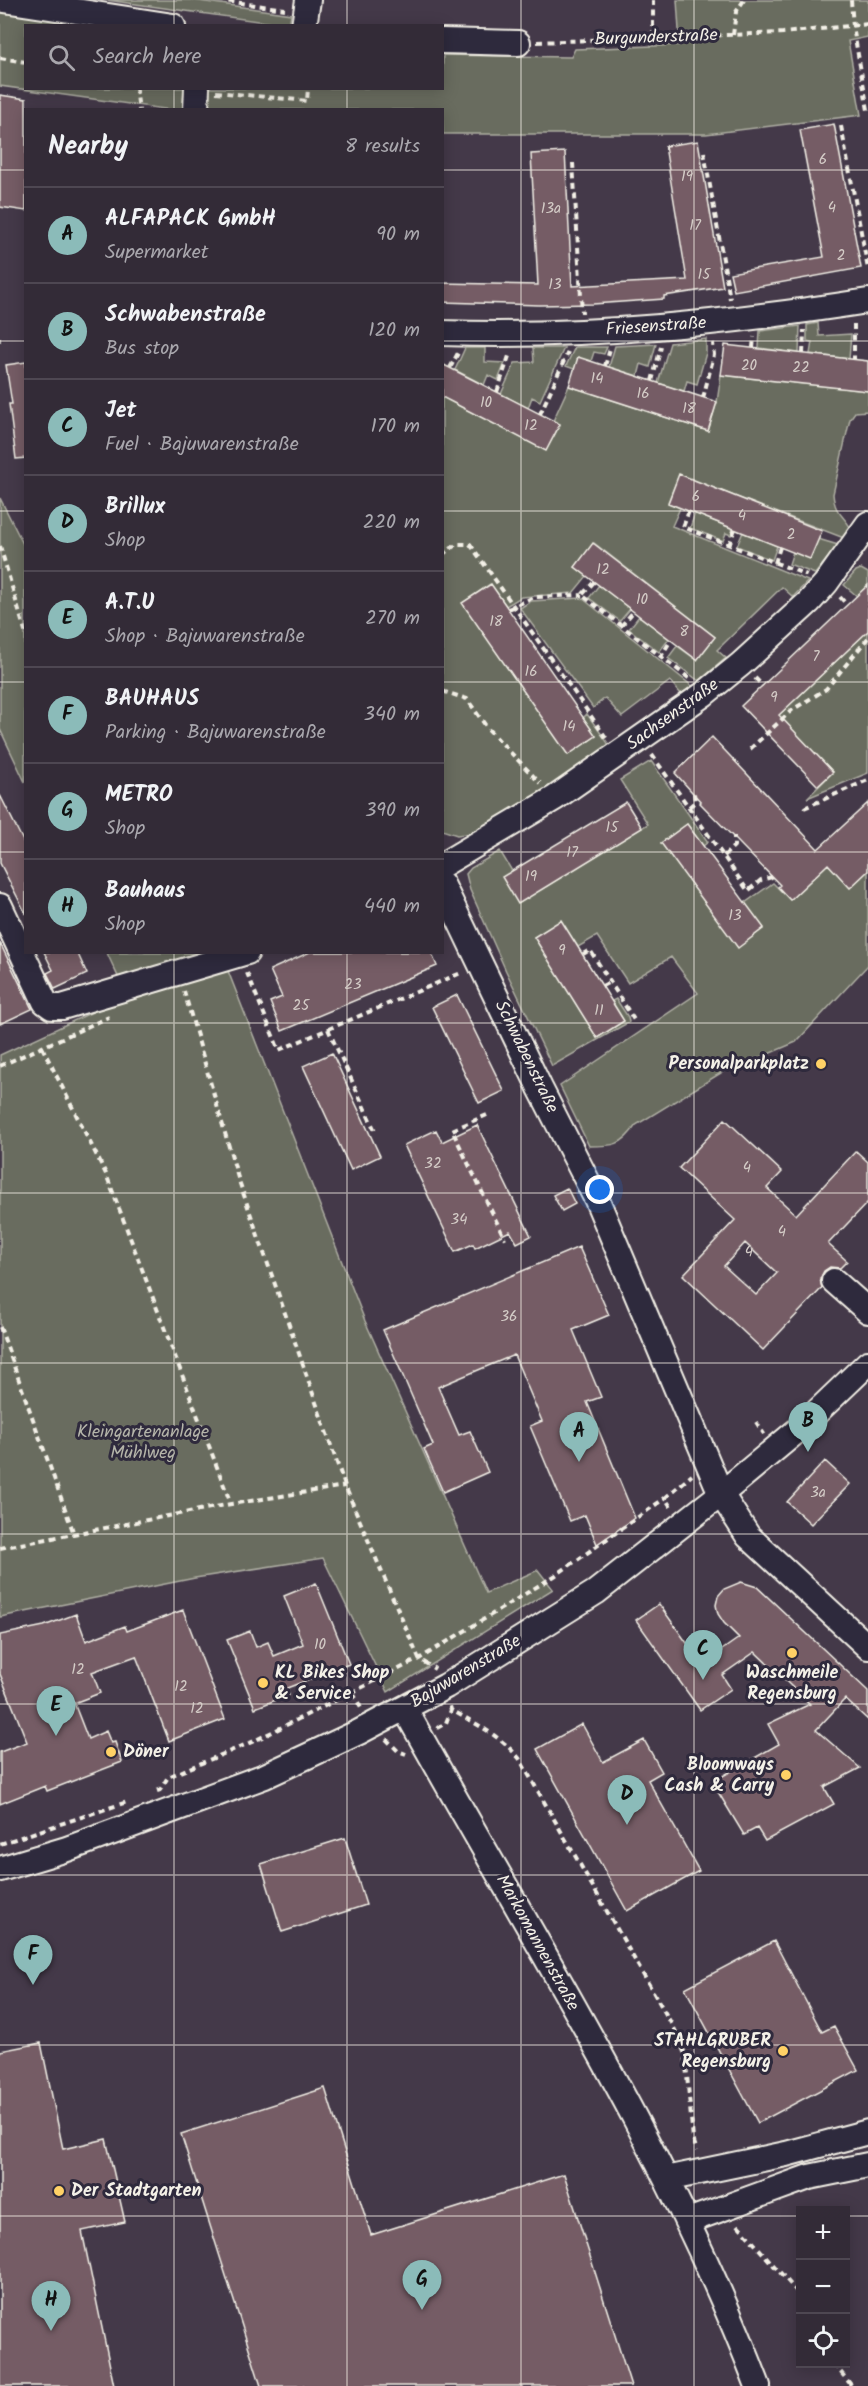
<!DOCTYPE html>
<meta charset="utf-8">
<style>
body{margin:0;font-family:Kalam,sans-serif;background:#3e3742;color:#f1f3f6}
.controls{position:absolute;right:18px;bottom:18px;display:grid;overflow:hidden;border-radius:0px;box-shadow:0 3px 15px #0003}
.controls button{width:54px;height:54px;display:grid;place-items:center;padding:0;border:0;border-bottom:2px solid #4e4752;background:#332b37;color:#f1f3f6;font:30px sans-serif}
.you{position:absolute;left:600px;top:1190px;width:21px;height:21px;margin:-15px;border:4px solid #fff;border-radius:50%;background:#1a73e8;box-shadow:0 0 0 9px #1a73e833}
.badge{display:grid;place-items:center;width:39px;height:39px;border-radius:50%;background:#8bbbb9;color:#111;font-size:20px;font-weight:700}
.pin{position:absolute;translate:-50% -50px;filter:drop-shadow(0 2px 3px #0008)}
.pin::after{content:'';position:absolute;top:32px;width:21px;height:18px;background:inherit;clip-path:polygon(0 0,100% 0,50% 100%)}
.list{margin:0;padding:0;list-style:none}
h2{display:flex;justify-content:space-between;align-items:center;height:78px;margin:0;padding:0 24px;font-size:26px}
h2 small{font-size:20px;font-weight:400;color:#a9a7ad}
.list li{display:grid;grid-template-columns:39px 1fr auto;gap:18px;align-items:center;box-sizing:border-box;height:96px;padding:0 24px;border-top:2px solid #4e4752}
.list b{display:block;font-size:22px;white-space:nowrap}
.list p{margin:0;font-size:20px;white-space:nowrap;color:#a9a7ad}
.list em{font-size:20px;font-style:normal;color:#a9a7ad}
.icon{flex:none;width:33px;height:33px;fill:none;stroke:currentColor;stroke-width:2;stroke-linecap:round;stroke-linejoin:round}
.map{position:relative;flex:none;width:868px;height:2386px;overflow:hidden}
.search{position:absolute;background:#332b37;box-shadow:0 3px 15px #0003;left:24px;top:24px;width:420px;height:66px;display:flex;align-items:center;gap:15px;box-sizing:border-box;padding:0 21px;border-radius:0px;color:#a9a7ad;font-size:22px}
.panel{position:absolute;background:#332b37;box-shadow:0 3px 15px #0003;left:24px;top:108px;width:420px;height:846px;border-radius:0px}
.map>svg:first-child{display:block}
.green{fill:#696c5e;stroke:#aeaea3;stroke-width:1.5}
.building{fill:#745c65;stroke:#f4f1e8;stroke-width:1.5;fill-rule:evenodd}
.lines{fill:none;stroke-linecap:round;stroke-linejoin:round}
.minor-casing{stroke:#f4f1e8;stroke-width:28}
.path{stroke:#f4f1e8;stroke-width:4;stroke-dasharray:6 4.5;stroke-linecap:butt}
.minor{stroke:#2f2a3d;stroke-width:24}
.grid{fill:none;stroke:#f4f1e8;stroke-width:1.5;stroke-opacity:0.55}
.poi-dot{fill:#ffd166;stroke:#2f2a3d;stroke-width:2}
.labels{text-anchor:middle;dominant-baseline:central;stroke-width:6;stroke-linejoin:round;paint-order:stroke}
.number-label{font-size:15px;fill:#d4ccc7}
.street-label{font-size:18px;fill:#f4f1e8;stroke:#2f2a3d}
.poi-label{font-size:18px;font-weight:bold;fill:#f4f1e8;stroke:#2f2a3d;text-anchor:end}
.park-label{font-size:18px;fill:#b5b5aa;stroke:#2f2a3d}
</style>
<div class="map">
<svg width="868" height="2386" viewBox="0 0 868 2386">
<rect width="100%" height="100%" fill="#443949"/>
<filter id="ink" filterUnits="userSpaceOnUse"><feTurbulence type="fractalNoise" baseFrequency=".0167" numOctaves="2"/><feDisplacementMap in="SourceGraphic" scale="12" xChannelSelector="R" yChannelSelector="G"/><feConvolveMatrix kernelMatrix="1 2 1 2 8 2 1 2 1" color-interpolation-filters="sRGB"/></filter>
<g filter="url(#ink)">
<path class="green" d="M107,0H192L291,14L289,25H286Z
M677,0H868V37L848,41L861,115L706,134H443L442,110H172L0,86V12L90,25L26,26V88H442L443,55L571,57L575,49L680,45Z
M818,323L819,336L851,334L849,359L810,354L812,342L807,341V325Z
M800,326L799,353L759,348L760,331Z
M706,339V353L697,384L687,381L684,391L658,383L670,343Z
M656,344L650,367L641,364L638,376L609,367L615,346Z
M575,347H607L604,354L594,352L591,361L574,369L566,366Z
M465,348H485V362L505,363L498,380L488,375L484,385L455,370Z
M533,348H564L540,401L532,397L528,408L501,394L515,363L534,362Z
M721,375L868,391V411L855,412L850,419L833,494C835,514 842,513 850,527L844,538L679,475L668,502L680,508L672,526L808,581L793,597L782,587L717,650L726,658L699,681L668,658L677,646L697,660L715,637L594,543L575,567L587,576L573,593L521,597L506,606L490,584L463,603L568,755L596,736L583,718L587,714L610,746L554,785L473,833L457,835L442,830V397L546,450L560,425L553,421L569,386L708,431L717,402Z
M0,498L25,548V782L0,729Z
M695,513L733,529L731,535L726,533L723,541L690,528Z
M743,532L777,546L772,560L737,546Z
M818,539L838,545L815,574L789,564L793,552L810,558Z
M861,569L868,573V585L857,596L844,585L856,571Z
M599,585L630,609L620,621L589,598Z
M582,598L692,686L681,694L670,681L622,717L605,698L593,708L520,608L531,601Z
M639,616L669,639L659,652L629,629Z
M868,631V773L807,798L833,772L794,732L764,729Z
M651,761L708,842L703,846L687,824L661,843L738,947L764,928L745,903L773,883L790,900L828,864L850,888L868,871V965L796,1042L752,1061L737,1063L636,1125C622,1146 614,1146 589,1146L560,1086L698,993L671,957L628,983L597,936L578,947L561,921L534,937L597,1038L624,1021L612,1001L616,999L628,1017L629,1022L552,1066L506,971L470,890L466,874L471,868L500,851L512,871L519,903L648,824L620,780Z
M107,953H221L365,1321L486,1593L538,1570L553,1589L388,1692L323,1558L195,1578L0,1617V1055L127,996Z"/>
<path class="building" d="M0,95L26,99V211L0,207Z
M834,124L861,268L734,291L730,273L824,257L800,130Z
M698,141L723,287L664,296V299L593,304L539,305L442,302V283L538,285L531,154L565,152L572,286L687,280L665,146Z
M725,345L868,361V391L721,375Z
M578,357L717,402L708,431L569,386Z
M26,362V458L16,459L9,404H12L6,365Z
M442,364L560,424L546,451L442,397Z
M679,474L822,531L810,559L668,503Z
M593,543L715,637L697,660L575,567Z
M491,584L596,736L568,755L462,603Z
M868,585V631L779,715L833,772L818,786L741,706Z
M712,737L818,849L868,803V871L850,888L828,864L790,900L778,887L780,885L700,803L701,802L675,773Z
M0,795L26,847V914L0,863Z
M626,802L642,828L518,904L502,877Z
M687,824L764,928L738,948L661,843Z
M561,920L624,1021L597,1038L534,937Z
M0,943L32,1009L0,1024Z
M44,952H77L87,974L55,989L47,973L53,970Z
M310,952H431L437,966L282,1031L270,1002L282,997L270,970Z
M457,995L504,1091L479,1103L432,1007Z
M332,1053L380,1156L351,1170L303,1066Z
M725,1119L782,1172L767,1188L796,1215L856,1151L868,1162V1202L828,1244L847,1261L840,1268L830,1267L824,1271L820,1279L822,1288L763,1350L683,1275L735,1220L679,1168ZM745,1243L777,1273L756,1295L724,1266Z
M477,1125L531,1236L517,1243L510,1231L475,1248L473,1244L455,1252L404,1145L436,1130L442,1142Z
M567,1188L575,1204L562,1211L553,1195Z
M579,1247L609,1315L573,1330L601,1397L587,1402L635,1518L597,1544L585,1515L570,1521L530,1426L542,1421L514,1355L438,1387L459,1435L470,1431L488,1472L443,1492L424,1449L433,1445L383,1330Z
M825,1461L850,1484L811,1524L787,1502Z
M741,1582L757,1587L868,1691V1720L845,1699L816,1730L860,1768L824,1787L834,1804L765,1841L757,1828L744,1835L712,1782L779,1744L768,1724L810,1704L755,1652L722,1675L731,1689L700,1710L636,1620L659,1604L702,1664L739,1638L724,1623L718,1614L716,1605L718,1596L724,1589Z
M316,1583L349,1664L287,1688L289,1695L255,1708L227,1640L250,1631L256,1647L268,1642L274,1656L303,1644L284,1596Z
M183,1610L225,1719L169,1741L136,1656L92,1672L100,1693L74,1703L88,1739L106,1731L111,1743L115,1742L122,1762L47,1791L45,1786L0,1804V1752L27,1742L0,1674V1635L44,1626L76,1614L86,1641L125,1626L127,1631Z
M582,1724L603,1762L644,1740L662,1772L648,1780L699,1871L627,1911L537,1749Z
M345,1838L366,1905L282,1932L261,1864Z
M774,1941L822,2032L834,2026L858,2070L758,2123L685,1988Z
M41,2043L63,2149L106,2139L125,2222L82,2231L114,2386H0V2051Z
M325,2088L371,2235L564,2174L631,2386H261L181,2134Z"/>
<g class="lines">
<defs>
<path id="minor" d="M4,0L173,26
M304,26L308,0
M442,41L518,43
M196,110L197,88
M442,333C586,338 727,323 868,301
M442,865L555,798L704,694L741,664L809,602L826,583L868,524
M442,884L540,1088L597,1200L721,1494L748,1536L868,1647
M0,906L45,1002L52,1007H62L247,952
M834,1281L868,1311
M405,1709C528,1932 667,2147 758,2386
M0,1869L67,1849L265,1776L359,1732L446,1686L596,1592L721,1494L798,1430L868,1363
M666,2179L786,2154L868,2132
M688,2221L809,2177L868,2165"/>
</defs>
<use href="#minor" class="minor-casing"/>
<path class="path" d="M218,0L285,9
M653,0V39
M851,0L853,27L868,110
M733,35L736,12L744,0
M537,42L783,33L868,24
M0,58L26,62
M136,88L139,110
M216,92L307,101L308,88
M841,126L868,269
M704,152L730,299
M573,163L582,313
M854,324V359
M0,340H1
M753,348L754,337
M803,354L804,330
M605,366L610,349
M450,368L458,353
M652,381L661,347
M497,392L510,353
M703,398L714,355L713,343
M540,414L568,352
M689,511L683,527L807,575
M729,545L735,529
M0,546L26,635
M442,555L457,544H470L607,739
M775,563L780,547
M594,582L582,595L690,679
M840,597L847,605
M508,609L534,597L582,595
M621,626L633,612
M660,658L671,640
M755,678L763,686
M442,691L467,699L488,729L540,783
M750,749L792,710L826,689L868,638
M652,755L748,891L761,880L772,877
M689,807L695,802L694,793
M804,808L868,780
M724,856L734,846V836
M583,954L590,950L636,1023
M247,973L279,1050L461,973
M602,986L610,982
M184,991L238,1178L345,1486L419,1659L435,1669
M328,1029L376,1133
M42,1047L106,1174L231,1504
M0,1066L109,1017
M487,1115L452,1130L505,1239
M0,1327L74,1534
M756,1422L764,1434
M671,1507L665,1498L692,1475
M0,1548L231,1504L345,1486
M353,1693L361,1708
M450,1706L451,1710C477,1724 500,1736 519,1758L675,2030L685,2054L693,2139L697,2151
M437,1728L446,1723L451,1710
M386,1739L398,1751L406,1754
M157,1791L160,1790L168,1777L252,1742L419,1659L556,1575L665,1498
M0,1844L127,1802
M738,2225L800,2295
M834,2364L852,2386"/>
<use href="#minor" class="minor"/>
</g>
</g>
<path class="grid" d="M174,0V26M347,0V26M521,0V2386M694,0V2386M174,88V110M347,88V110M0,170H26M442,170H868M0,341H26M442,341H868M0,511H26M442,511H868M0,682H26M442,682H868M0,852H26M442,852H868M174,952V2386M347,952V2386M0,1023H868M0,1193H868M0,1363H868M0,1534H868M0,1704H868M0,1875H868M0,2045H868M0,2216H800M846,2216H868"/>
<g class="poi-dot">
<circle cx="821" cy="1064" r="6"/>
<circle cx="792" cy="1653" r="6"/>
<circle cx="263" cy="1683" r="6"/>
<circle cx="111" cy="1752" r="6"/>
<circle cx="786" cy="1775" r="6"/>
<circle cx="783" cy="2051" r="6"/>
<circle cx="59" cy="2191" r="6"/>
</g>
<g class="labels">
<g class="number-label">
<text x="823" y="160">6</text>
<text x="687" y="177">19</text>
<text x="832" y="208">4</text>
<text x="551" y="209">13a</text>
<text x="695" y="226">17</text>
<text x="841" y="256">2</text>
<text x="704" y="275">15</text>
<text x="555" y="285">13</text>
<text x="749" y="366">20</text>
<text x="801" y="368">22</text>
<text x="597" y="379">14</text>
<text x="643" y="394">16</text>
<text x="486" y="403">10</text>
<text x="689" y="409">18</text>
<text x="531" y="426">12</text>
<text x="696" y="497">6</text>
<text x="742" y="516">4</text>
<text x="791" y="535">2</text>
<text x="603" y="570">12</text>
<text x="642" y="600">10</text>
<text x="496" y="622">18</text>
<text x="684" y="632">8</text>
<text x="816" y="657">7</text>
<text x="531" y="672">16</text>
<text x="774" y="698">9</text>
<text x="569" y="727">14</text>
<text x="612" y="828">15</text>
<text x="572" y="853">17</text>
<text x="531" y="877">19</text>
<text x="735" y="916">13</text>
<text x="562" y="951">9</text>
<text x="353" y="985">23</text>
<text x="301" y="1006">25</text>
<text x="599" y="1011">11</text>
<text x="433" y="1164">32</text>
<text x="747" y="1168">4</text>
<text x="459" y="1220">34</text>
<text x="782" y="1232">4</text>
<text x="749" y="1252">4</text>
<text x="509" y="1317">36</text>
<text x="818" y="1493">3a</text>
<text x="320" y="1645">10</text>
<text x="78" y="1670">12</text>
<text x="181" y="1687">12</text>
<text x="197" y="1709">12</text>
</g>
<g class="street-label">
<text transform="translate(656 38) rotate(-2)">Burgunderstraße</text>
<text transform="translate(656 327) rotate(-4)">Friesenstraße</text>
<text transform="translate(673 715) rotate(-36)">Sachsenstraße</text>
<text transform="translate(526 1057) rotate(64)">Schwabenstraße</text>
<text transform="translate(466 1672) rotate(-31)">Bajuwarenstraße</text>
<text transform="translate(537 1943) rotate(61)">Markomannenstraße</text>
</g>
<g class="poi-label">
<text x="809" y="1064">Personalparkplatz</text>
<text x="275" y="1673" text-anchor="start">KL Bikes Shop<tspan x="275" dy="21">&amp; Service</tspan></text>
<text x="792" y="1673" text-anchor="middle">Waschmeile<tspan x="792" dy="21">Regensburg</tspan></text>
<text x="123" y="1752" text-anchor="start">Döner</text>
<text x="774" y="1765">Bloomways<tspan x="774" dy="21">Cash &amp; Carry</tspan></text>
<text x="771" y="2041">STAHLGRUBER<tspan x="771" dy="21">Regensburg</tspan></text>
<text x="71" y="2191" text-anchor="start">Der Stadtgarten</text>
</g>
<g class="park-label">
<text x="143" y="1432">Kleingartenanlage<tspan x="143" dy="21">Mühlweg</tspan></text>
</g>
</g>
</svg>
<div class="controls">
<button>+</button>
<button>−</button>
<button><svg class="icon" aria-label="locate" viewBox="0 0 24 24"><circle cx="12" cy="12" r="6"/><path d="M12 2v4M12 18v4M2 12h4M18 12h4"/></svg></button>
</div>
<div class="you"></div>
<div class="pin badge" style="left:579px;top:1462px">A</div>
<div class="pin badge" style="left:808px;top:1452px">B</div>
<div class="pin badge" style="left:703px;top:1680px">C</div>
<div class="pin badge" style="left:627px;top:1825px">D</div>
<div class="pin badge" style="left:56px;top:1736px">E</div>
<div class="pin badge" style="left:33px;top:1985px">F</div>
<div class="pin badge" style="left:422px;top:2310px">G</div>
<div class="pin badge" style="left:51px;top:2331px">H</div>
<div class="search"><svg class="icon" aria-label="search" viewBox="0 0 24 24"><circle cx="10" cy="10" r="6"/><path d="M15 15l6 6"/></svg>Search here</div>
<section class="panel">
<h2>Nearby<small>8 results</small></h2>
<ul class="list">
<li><span class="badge">A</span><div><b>ALFAPACK GmbH</b><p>Supermarket</p></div><em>90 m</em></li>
<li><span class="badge">B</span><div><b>Schwabenstraße</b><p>Bus stop</p></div><em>120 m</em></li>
<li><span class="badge">C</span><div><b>Jet</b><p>Fuel · Bajuwarenstraße</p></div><em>170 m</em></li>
<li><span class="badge">D</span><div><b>Brillux</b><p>Shop</p></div><em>220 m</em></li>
<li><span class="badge">E</span><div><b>A.T.U</b><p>Shop · Bajuwarenstraße</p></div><em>270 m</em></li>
<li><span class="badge">F</span><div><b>BAUHAUS</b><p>Parking · Bajuwarenstraße</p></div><em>340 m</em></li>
<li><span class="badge">G</span><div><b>METRO</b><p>Shop</p></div><em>390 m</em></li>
<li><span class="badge">H</span><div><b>Bauhaus</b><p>Shop</p></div><em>440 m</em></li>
</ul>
</section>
</div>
